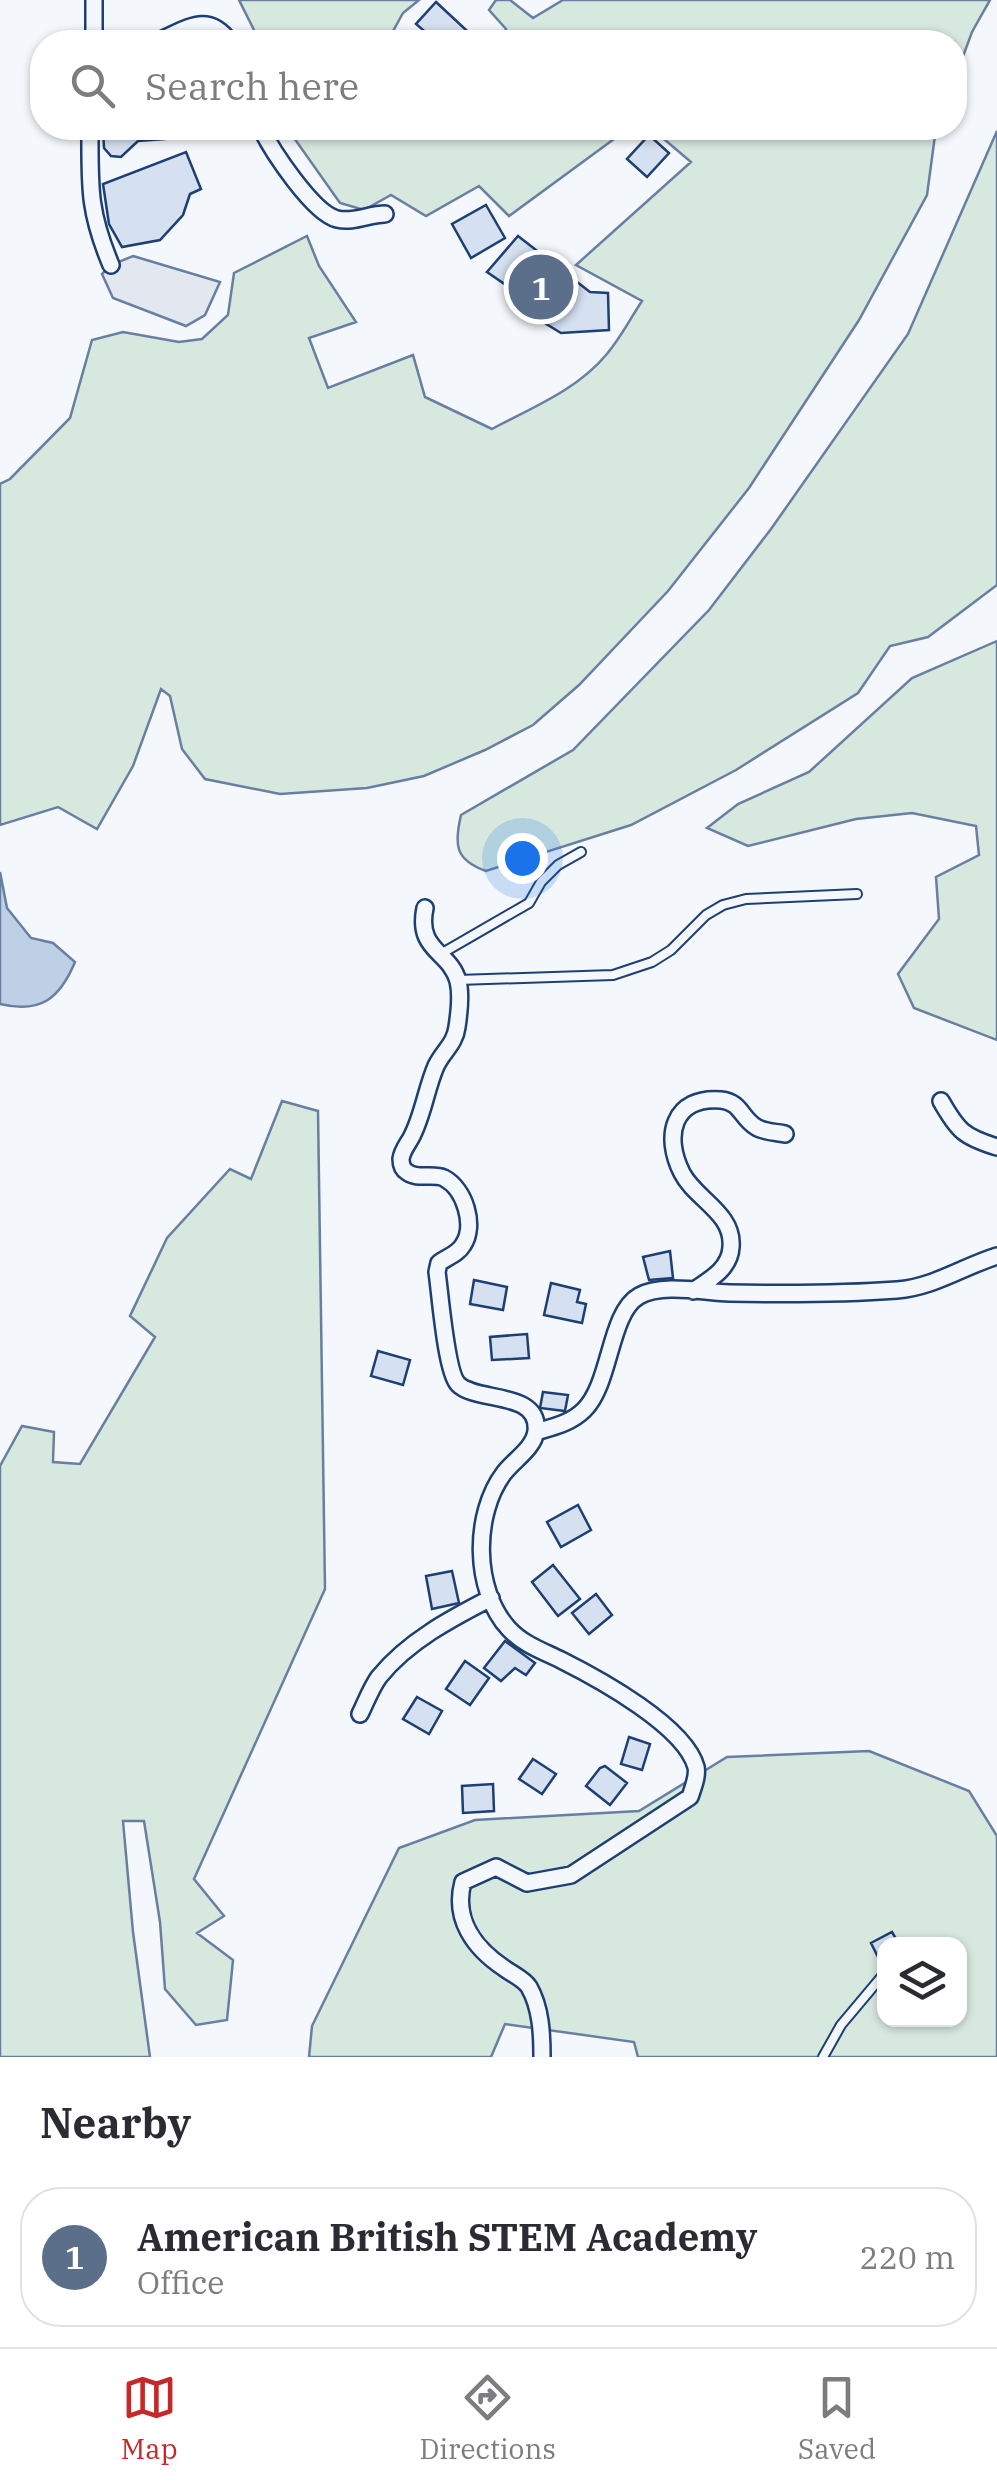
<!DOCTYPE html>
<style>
body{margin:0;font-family:"IBM Plex Serif",serif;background:#f2f2f3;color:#2b2b33}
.controls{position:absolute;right:30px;bottom:30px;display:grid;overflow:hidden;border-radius:20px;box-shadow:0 2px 8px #0004}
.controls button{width:90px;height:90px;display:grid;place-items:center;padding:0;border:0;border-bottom:2px solid #e1e1e2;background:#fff;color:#2b2b33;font:50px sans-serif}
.you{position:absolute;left:522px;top:858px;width:35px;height:35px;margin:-25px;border:8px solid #fff;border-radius:50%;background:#1a73e8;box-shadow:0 0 0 15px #1a73e833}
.badge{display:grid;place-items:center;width:65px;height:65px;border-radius:50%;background:#c62828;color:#fff;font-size:32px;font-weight:700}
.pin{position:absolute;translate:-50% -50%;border:5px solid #fff;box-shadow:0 2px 10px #0006}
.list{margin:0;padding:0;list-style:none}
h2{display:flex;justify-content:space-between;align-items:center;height:130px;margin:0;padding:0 40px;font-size:42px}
h2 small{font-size:32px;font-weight:400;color:#7c7c81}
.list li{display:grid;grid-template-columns:65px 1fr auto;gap:30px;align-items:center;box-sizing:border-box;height:140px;margin:0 20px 20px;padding:0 20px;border:2px solid #e1e1e2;border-radius:40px}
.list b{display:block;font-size:38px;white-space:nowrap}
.list p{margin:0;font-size:32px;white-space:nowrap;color:#7c7c81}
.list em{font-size:32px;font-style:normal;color:#7c7c81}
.icon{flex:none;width:55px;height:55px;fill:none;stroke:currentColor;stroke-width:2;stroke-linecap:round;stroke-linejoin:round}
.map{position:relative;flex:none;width:997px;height:2057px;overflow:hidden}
.search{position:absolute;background:#fff;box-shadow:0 2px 8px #0004;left:30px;right:30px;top:30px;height:110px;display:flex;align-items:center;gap:25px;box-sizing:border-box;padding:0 35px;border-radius:40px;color:#7c7c81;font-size:38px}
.sheet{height:290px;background:#fff}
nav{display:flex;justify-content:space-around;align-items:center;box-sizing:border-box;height:140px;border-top:2px solid #e1e1e2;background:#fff;font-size:28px;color:#7c7c81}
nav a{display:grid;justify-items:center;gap:5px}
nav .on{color:#c62828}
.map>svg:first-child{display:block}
.green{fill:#d7e8df;stroke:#687fa3;stroke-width:2.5;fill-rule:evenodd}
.parking{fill:#e3e8f0;stroke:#687fa3;stroke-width:2.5}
.water{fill:#bed0e5;stroke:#687fa3;stroke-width:2.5}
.building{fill:#d5e0f0;stroke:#1d3f73;stroke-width:2.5}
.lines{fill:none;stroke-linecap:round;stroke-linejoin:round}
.service-casing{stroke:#1d3f73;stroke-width:12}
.minor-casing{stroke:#1d3f73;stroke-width:20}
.service{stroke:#f4f7fb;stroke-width:8}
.minor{stroke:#f4f7fb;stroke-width:15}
</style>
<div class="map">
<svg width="997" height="2057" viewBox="0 0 997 2057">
<rect width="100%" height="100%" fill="#f4f7fb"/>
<path class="green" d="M239,0H419L403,13L387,42H260Z
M496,0H510L533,18L563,0H990L972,32L955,78L954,42H501L506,29L489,10Z
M287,128H629L509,216L479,186L426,216L391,195L364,210L340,203Z
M651,128H936L927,195L859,320L749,488L668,591L579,685L533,725L485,750L424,776L367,788L280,794L205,779L182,749L170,696L161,689L133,766L97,829L58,807L0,825V484L10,479L70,418L92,340L123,332L179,342L202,339L228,315L234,273L307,236L319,266L356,322L309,338L328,388L413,355L425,397L492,429C531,408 577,390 606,355C620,339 630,319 642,301L576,265L691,162Z
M997,131V585L928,637L890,646L858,693L736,770L631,825L486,871C455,860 454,845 461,815L573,750L709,610L771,529L908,334Z
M997,641V1040L914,1008L898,974L939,919L936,877L979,855L976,826L912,813L856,819L748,846L707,828L738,804L809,772L912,678Z
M282,1101L318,1111L325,1589L194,1879L224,1916L197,1933L233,1960L227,2020L196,2025L165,1989L160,1922L144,1821H123L133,1932L150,2057H0V1466L22,1426L54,1432L53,1462L80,1464L155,1337L130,1316L167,1238L230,1169L251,1179Z
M869,1751L969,1791L997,1836V2057H638L634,2042L505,2024L491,2057H309L312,2026L399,1848L475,1820L639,1811L727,1757ZM884,1944H960V2020H884Z"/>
<path class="parking" d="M133,256L220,282L205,315L186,326L113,298L102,274L111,265Z"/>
<path class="water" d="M0,872L7,908L31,938L53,943L75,962C60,998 41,1014 0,1004Z"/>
<path class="building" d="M436,2L479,42H437L416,24Z
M161,128L164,139L138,141L121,157L111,156L104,148L103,128Z
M649,135L669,153L647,177L627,159Z
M186,152L201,189L190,194L183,215L160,240L122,247L109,224L103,184Z
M486,205L505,238L471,258L452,224Z
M518,236L590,292L608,293L609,330L561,333L535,317L542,310L487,272Z
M670,1251L673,1278L649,1280L643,1257Z
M474,1280L507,1287L503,1310L470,1304Z
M551,1283L580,1290L577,1302L586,1304L582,1323L544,1315Z
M527,1334L529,1358L492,1360L490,1337Z
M378,1351L410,1360L403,1385L371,1376Z
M543,1392L568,1395L565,1411L540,1408Z
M578,1505L591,1530L561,1547L547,1522Z
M553,1565L580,1599L558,1616L532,1582Z
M452,1571L459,1603L432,1609L426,1576Z
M596,1594L612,1615L589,1634L572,1613Z
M505,1641L535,1663L526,1675L515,1668L501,1681L484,1668Z
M465,1661L489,1678L470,1705L446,1689Z
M417,1697L442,1711L429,1734L403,1719Z
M629,1737L650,1744L642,1770L621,1764Z
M533,1759L556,1774L542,1794L519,1779Z
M605,1766L627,1783L610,1805L586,1786L600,1768Z
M493,1784L494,1811L463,1813L462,1786Z
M892,1932L899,1944H884V1969L871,1943Z"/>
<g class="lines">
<defs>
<path id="service" d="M439,955L529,903L541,882L558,865L581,852
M458,980L613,975L652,962L671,950L706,915L723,905L746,899L857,894
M823,2057L841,2025L883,1975"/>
<path id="minor" d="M94,42V0
M156,42C186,30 207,10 230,42
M90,128C90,186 88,210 111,265
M261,128C272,151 313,213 337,219C354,223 369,214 385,214
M425,908C416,951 450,951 458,981C461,993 459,1014 457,1027C455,1044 443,1051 436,1066C426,1089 423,1116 411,1138C407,1145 402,1151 401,1159C401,1164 402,1169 407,1172C417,1180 433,1173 444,1178C465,1189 476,1226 463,1245C458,1254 447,1257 439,1263L437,1272C440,1292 446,1372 458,1384C476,1403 540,1390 536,1431C534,1448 514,1460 504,1473C473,1514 473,1590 509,1629C524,1645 543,1651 561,1660C599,1679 685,1726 696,1767C698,1776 693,1788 690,1797L571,1875L527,1883L496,1867L463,1882C453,1919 474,1948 504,1968C512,1974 524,1979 529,1987C541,2008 542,2034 542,2057
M941,1101C958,1131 964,1137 997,1147
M693,1291C709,1280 730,1269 731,1247C734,1213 695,1199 682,1173C663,1136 673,1096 721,1100C741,1102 741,1118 756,1127C764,1132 776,1132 785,1134
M536,1432C553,1427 571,1423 584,1410C611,1384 609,1313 639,1296C662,1283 703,1292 729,1293C784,1294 842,1294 897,1290C934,1287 962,1267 997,1256
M360,1714C366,1702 371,1688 379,1677C408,1641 452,1618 491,1598"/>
</defs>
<use href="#service" class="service-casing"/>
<use href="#minor" class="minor-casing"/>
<use href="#service" class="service"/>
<use href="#minor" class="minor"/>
</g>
</svg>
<div class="controls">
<button><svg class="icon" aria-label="layers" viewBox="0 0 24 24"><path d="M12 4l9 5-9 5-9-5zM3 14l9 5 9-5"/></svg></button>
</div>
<div class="you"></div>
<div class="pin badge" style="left:541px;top:287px;background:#5c6f8a">1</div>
<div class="search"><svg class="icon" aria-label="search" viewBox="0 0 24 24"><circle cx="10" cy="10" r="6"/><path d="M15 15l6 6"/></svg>Search here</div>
</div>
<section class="sheet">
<h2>Nearby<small></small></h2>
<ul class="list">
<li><span class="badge" style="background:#5c6f8a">1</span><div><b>American British STEM Academy</b><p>Office</p></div><em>220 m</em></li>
</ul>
</section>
<nav>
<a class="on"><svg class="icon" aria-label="map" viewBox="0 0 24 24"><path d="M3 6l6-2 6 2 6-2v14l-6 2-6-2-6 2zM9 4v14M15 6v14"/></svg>Map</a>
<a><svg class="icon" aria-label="directions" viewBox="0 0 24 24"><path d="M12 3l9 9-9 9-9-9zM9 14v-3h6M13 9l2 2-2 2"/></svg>Directions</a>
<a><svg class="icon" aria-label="saved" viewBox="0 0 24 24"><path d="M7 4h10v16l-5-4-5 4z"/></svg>Saved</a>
</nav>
